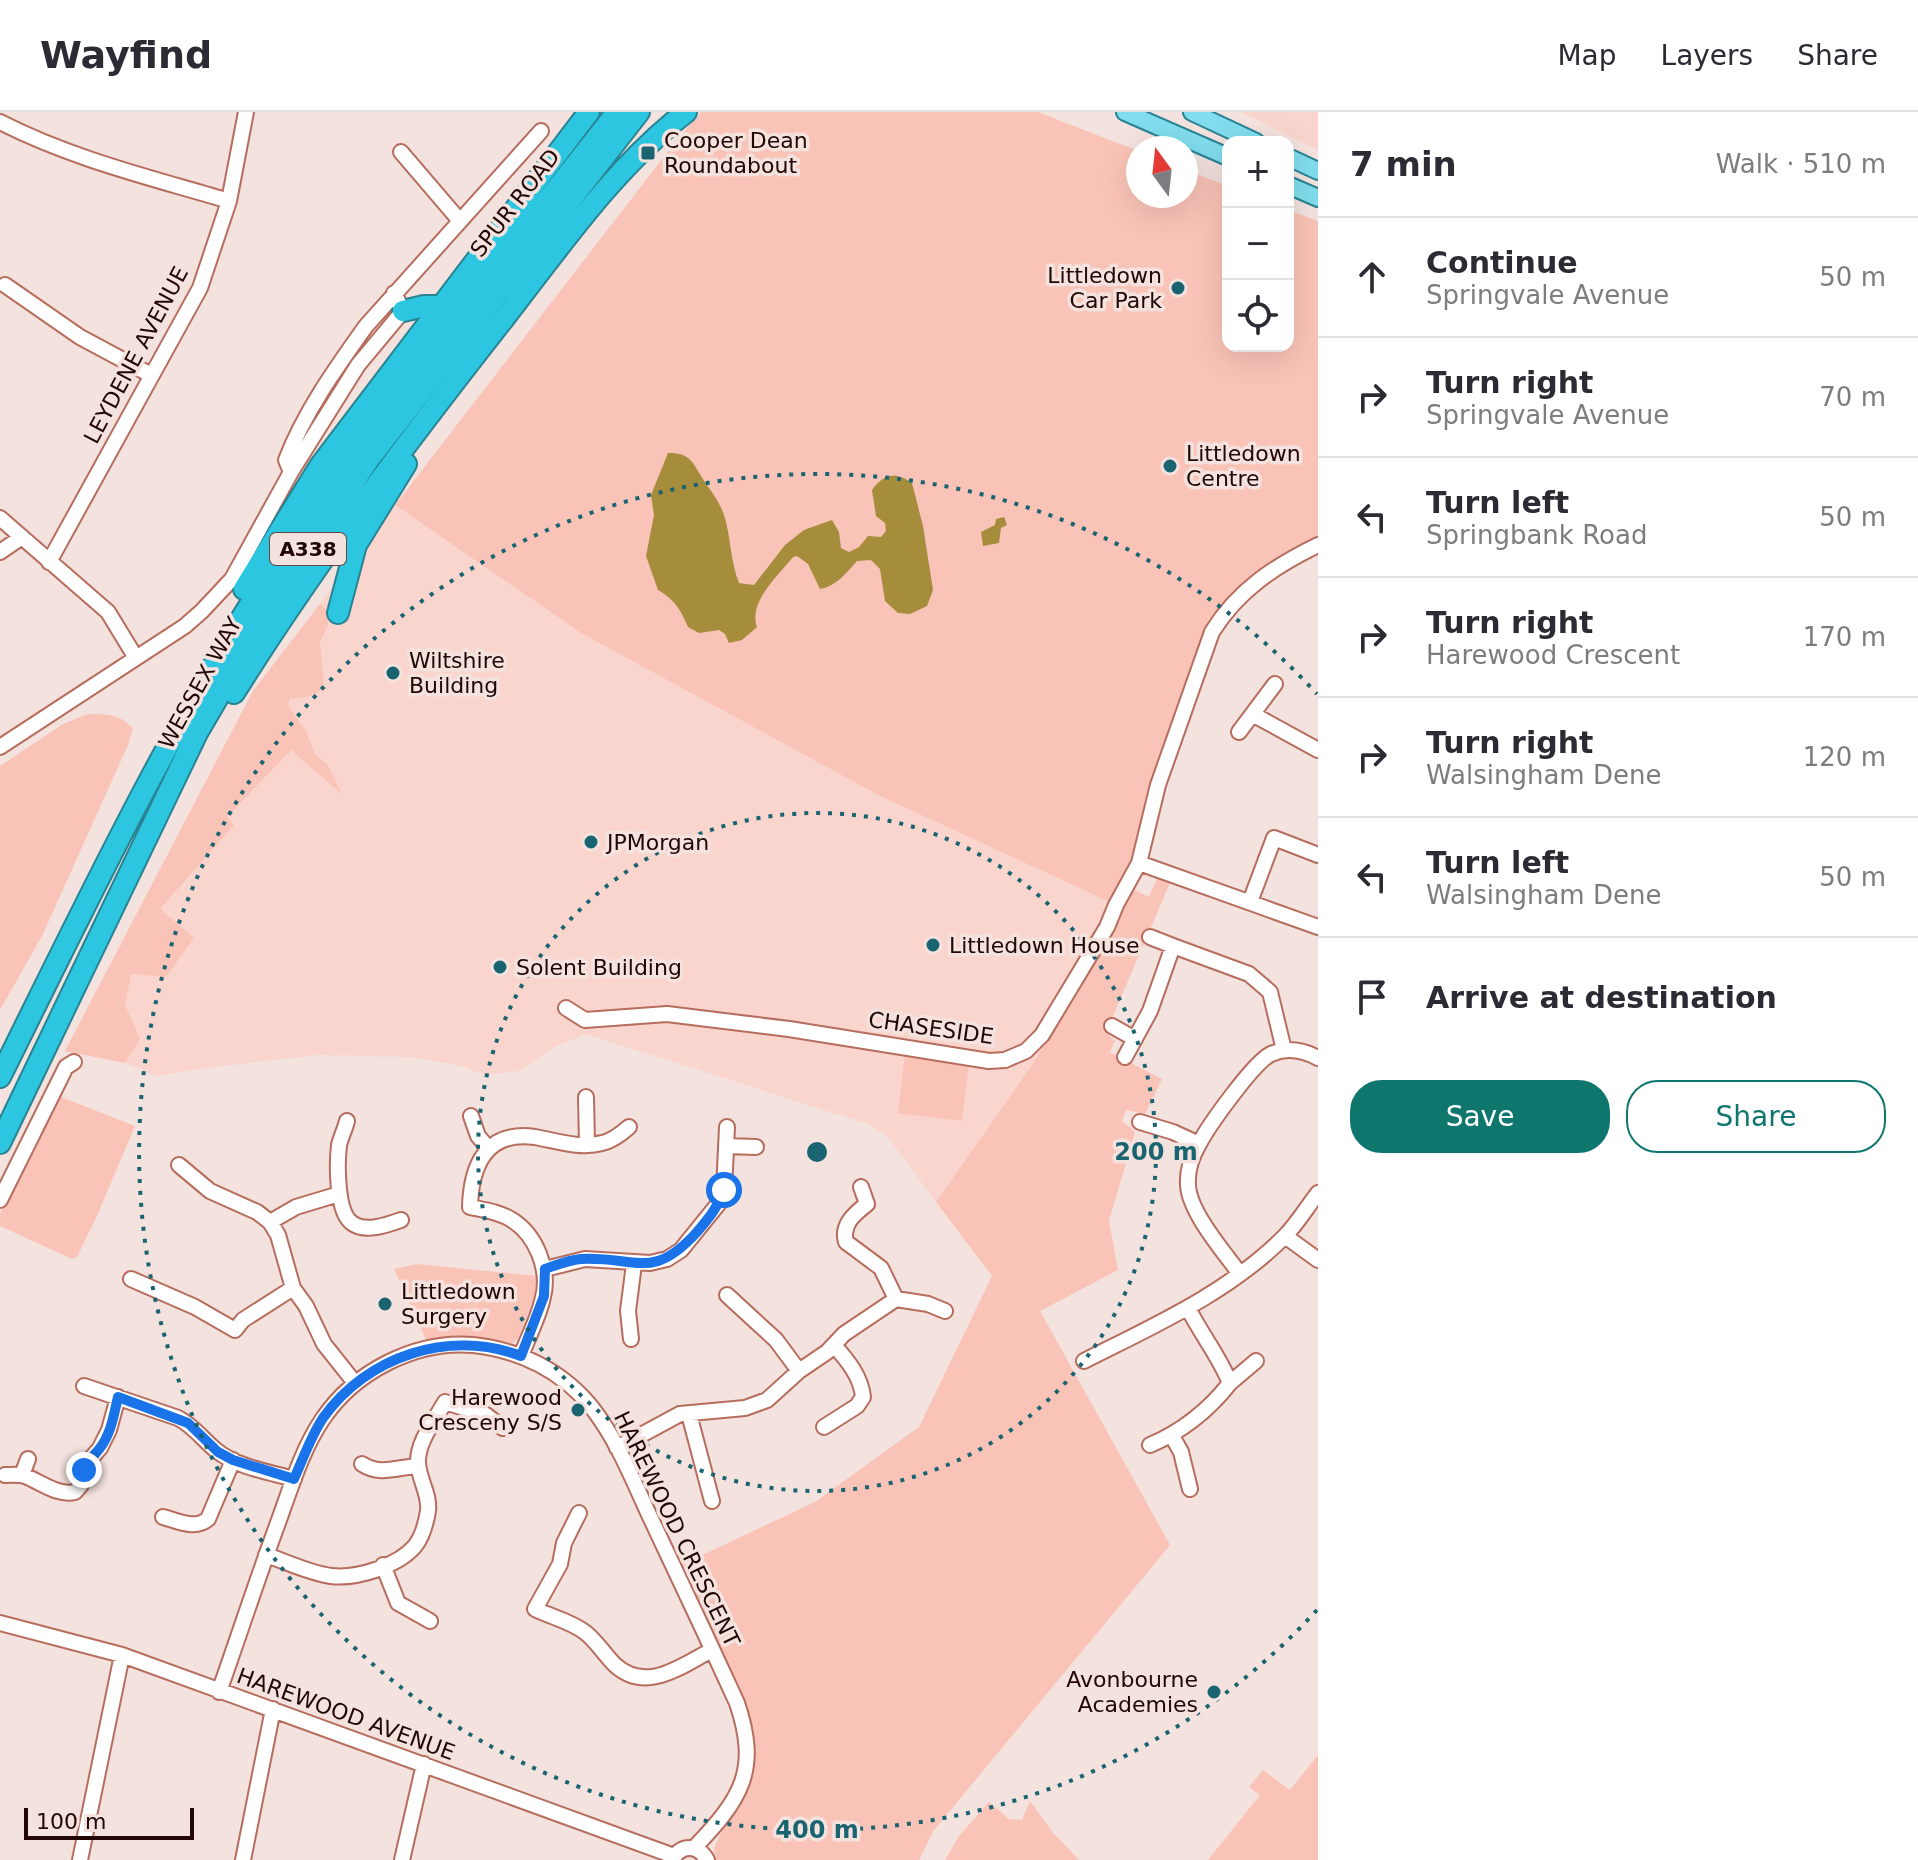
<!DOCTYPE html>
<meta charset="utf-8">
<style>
body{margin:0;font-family:"DejaVu Sans",sans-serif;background:#f7f7f7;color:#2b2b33}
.controls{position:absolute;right:24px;top:24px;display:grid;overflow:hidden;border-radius:16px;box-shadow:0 8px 32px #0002}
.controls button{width:72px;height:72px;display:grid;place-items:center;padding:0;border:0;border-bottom:2px solid #e1e1e2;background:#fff;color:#2b2b33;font:40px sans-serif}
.compass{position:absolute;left:1126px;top:24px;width:72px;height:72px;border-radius:50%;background:#fff;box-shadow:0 8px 32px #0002;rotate:345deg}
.scale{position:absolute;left:24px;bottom:20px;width:170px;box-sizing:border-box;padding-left:8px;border:4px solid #210603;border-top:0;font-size:22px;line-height:28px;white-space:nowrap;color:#210603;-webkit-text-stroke:6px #f3e2de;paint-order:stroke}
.stop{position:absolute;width:24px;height:24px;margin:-18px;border:6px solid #1a73e8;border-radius:50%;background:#fff}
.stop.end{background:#1a73e8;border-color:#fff;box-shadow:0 2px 8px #0008}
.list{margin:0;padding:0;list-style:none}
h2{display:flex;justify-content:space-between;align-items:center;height:104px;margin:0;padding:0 32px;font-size:34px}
h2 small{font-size:26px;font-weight:400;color:#7c7c81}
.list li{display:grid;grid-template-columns:52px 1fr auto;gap:24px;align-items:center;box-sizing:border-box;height:120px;padding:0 32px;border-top:2px solid #e1e1e2}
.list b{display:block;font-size:30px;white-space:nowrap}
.list p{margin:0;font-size:26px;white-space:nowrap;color:#7c7c81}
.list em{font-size:26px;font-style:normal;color:#7c7c81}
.actions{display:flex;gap:16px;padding:24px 32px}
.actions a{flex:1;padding:18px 0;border:2px solid #0f766e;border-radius:32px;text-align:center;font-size:28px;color:#0f766e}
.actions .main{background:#0f766e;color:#fff}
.icon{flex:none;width:44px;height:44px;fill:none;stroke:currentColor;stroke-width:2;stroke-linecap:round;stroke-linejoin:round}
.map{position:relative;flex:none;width:1318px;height:1748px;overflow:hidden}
header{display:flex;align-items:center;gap:48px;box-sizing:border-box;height:112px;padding:0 40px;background:#fff;border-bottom:2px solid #e1e1e2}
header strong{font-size:38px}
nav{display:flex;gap:44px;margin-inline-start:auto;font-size:28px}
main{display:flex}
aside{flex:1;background:#fff}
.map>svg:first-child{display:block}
.built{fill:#fad5cd}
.green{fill:#fac3b7}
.water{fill:#a58d3b}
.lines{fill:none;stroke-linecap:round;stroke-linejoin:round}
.minor-casing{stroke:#b76d5d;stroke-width:18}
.major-casing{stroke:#298393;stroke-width:20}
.highway-casing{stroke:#298393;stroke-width:24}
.minor{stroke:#fff;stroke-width:14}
.major{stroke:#81dded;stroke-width:16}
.highway{stroke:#2dc6e1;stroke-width:20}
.route{stroke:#1a73e8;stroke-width:10}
.ring{fill:none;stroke:#1a6471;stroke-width:4;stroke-dasharray:4 8}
.poi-dot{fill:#1a6471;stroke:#f3e2de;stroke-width:3}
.labels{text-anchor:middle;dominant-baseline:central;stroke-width:7;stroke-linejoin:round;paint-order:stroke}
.shield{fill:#f3e2de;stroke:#604845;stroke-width:2}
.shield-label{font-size:20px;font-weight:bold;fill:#210603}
.poi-label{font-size:22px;fill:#210603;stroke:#f3e2de;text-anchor:start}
.street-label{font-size:22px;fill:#210603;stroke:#f3e2de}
.centre{fill:#1a6471;stroke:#f3e2de;stroke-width:4}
.ring-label{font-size:24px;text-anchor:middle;font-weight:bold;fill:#1a6471;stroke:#f3e2de;stroke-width:7;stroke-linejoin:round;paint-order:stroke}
</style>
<header>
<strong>Wayfind</strong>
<nav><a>Map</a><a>Layers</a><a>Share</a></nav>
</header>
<main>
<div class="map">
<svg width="1318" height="1748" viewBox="0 0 1318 1748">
<rect width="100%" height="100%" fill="#f3e2de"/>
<path class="built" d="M1242,0H1318V38Z
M395,393L581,521L878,683L1116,793L1091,855L1032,953L936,1090L887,1024L868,1012L586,922L556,934L520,959L485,963L462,954L412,945L318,943L220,954L157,964L125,951L65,939L253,579Z"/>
<path class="green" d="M701,0H1038L1138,39V84H1186V58L1228,74V234H1288V98L1318,109V430L1254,463L1223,496L1139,751L1116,793L878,683L581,521L395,393L676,29Z
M320,492L328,499V514L320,530L324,576C314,584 304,587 290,586L288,594L306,619L315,642L328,653L342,682L291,638L227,705L234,713L160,797L194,826L166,865L131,862L125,893L140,927L125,951L65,939L253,579Z
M88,602C107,602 119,602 133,616L128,633L42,824L0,898V654L63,612Z
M1157,766L1170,771L1106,920L1115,929L1110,940L1162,967L1145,1002L1126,998L1122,1009L1135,1020L1109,1109L1118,1158L1040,1199L1170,1433L934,1718L919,1748H716L714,1736L724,1715L739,1697L753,1660L752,1620L729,1553L683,1452L815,1390L919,1315L992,1164L936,1090L1032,953L1083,869L1133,777L1149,785Z
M905,942L969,951L962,1009L898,1001Z
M56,983L135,1014L96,1106L77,1145L72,1147L0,1114V1102Z
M417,1152L537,1164L534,1186L518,1226L513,1231L459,1225L426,1228L394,1157Z
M1318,1643V1748H1208L1260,1683L1249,1675L1263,1658L1290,1678Z
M1030,1689L1054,1722L1079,1748H945L959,1724L989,1690L1009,1707L1022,1708Z"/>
<path class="water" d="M668,341C688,341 692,348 701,364C709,377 719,388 724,403C731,425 730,448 739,471L754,473L785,433L804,418L832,408L839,420L841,436L849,440L859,435L868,424L881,425L886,419L885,411L876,404L872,378C884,361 896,360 912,371L923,414L933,478L927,494L910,502L898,501L885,489L880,457L871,448L857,449C846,461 837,474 820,477L808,452L797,444L793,445C778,464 748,490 757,515L742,528L729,531L725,522L719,518L699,521L688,515C681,498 674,487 658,478L646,444L654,403L651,383Z
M1004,405L1007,413L1001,416L999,431L983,434L981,420L995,413L996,407Z"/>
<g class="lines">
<defs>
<path id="minor" d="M0,10C72,47 152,66 229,89
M401,40L460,109
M5,173L80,225L151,263
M291,360L286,348C305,299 336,256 366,214L541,19
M0,406L108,500L136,546
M0,440L22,425
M49,450L200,176L229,89L246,0
M1254,603L1318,638
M1239,620L1275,572
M0,635L185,514L202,499L232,467L291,360L358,253L403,199L394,181
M1139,751L1318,815
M1250,790L1274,726L1318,743
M1150,825L1173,834
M566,896L585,908L667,902L789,917L989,949L1005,948L1026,939L1042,923L1107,815L1116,793L1139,751L1158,673L1212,520C1238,478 1275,454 1318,433
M1112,914L1135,927
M1125,945L1150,899L1173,834L1249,862L1270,880L1284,938
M586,985L587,1033
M471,1004L478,1024L489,1037
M347,1009C345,1017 341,1025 339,1033C337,1051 336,1100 352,1111C365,1121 387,1113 401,1108
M1140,1010L1173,1020L1199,1032
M727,1034L756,1035
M179,1053L210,1079L257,1100L270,1110L278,1123L293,1176L306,1194L324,1232L355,1271
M861,1075L867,1092C854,1102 841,1113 846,1130L881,1156L896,1187
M0,1088L66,955L74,950
M270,1110L296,1095L339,1082
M1285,1124L1318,1148
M545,1157L585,1147L650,1151L667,1147L681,1138L719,1091L724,1078L727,1015
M1240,1162C1224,1140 1189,1100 1188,1073C1187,1059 1192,1044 1199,1032C1209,1013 1254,950 1271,942C1287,935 1303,938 1318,946
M131,1167L195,1195L235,1218L243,1208L293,1176
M727,1183L776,1228L799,1259
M631,1227L628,1199L634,1152
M521,1244C528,1225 539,1205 543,1185C550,1158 536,1123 512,1108C500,1100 484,1098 470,1095C471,1054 486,1018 535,1025C557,1029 580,1037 602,1031C612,1029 621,1022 629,1015
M1084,1249C1153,1214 1228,1181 1284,1125C1297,1112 1307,1095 1318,1081
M1230,1271L1256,1249
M84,1274L178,1306C194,1314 203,1328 217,1339C237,1355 269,1360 294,1367
M689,1302L712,1389
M824,1315L857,1294L863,1285C861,1264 847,1248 834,1233
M1172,1324L1181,1340L1190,1377
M1150,1333C1183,1319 1208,1299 1230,1271C1219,1244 1201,1222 1188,1196
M617,1336L680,1302L745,1296L767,1288L799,1259L827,1240L844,1222L896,1187L928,1192L945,1199
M362,1352C380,1364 397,1355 418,1354
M5,1363C12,1363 19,1362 25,1364C41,1370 57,1384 75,1380L81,1373L88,1350L100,1336L109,1318L118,1285
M22,1363L28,1347
M579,1401L564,1431L560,1452L535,1497C551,1505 571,1509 586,1521C597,1530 605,1543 615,1553C647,1582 682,1553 712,1538
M163,1405C178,1409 195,1418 208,1407L233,1348
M266,1443C287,1450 309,1461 331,1464C357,1467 398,1454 415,1434C423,1424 426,1411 428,1399C430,1382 419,1368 418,1351C417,1330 435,1308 445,1290L486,1303L503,1316
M383,1453L398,1491L430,1509
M0,1511L122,1543L674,1744
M219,1580C239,1523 258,1465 279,1408C291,1375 302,1338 322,1308C354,1260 415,1228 473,1233C520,1238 563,1259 593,1297C619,1331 634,1371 652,1409C681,1470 709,1530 737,1591C760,1659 741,1687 694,1736
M80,1748L122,1543
M243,1748L273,1597
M402,1748L424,1652
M672,1748C681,1732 698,1732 707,1748"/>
<path id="major" d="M1125,0L1228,45
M1192,0L1256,30
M1288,45L1318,59
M1288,73L1318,86"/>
<path id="highway" d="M403,199L424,194H441
M244,477L320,354L589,0
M338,501L356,433L406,352
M234,581C316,450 410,326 505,205C561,133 614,56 686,0
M0,965C84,796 166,623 268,464C373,301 498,152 617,0
M0,1031L197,621L267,501L369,347L639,0"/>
</defs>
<use href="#minor" class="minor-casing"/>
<use href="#major" class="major-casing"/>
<use href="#highway" class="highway-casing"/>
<use href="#minor" class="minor"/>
<use href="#major" class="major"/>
<use href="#highway" class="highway"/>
</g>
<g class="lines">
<path class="route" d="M84,1358C88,1348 94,1344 100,1336C111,1322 114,1302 118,1285L188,1311L218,1340L233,1348L294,1367C303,1347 311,1324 323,1306C367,1244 449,1217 521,1244L544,1184L545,1157C556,1153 569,1148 581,1147C636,1144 652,1170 697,1120C709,1106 718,1095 724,1078"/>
</g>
<g class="ring">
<circle cx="817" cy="1040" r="339"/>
<path d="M1317 1498A678 678 0 1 1 1317 582"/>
</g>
<g class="poi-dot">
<rect x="640" y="33" width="16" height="16" rx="4"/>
<circle cx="1178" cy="176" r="8"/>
<circle cx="1170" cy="354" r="8"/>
<circle cx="393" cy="561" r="8"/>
<circle cx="591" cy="730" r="8"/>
<circle cx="933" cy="833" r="8"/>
<circle cx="500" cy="855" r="8"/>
<circle cx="385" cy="1192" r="8"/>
<circle cx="578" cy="1298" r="8"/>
<circle cx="1214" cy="1580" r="8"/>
</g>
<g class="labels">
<rect class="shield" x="270" y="421" width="76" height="32" rx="6"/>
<g class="shield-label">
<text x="308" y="437">A338</text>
</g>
<g class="poi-label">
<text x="664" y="28">Cooper Dean<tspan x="664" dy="25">Roundabout</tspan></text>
<text x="1162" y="163" text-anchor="end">Littledown<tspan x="1162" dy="25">Car Park</tspan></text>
<text x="1186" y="341">Littledown<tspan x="1186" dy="25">Centre</tspan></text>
<text x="409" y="548">Wiltshire<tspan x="409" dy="25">Building</tspan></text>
<text x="607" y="730">JPMorgan</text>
<text x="949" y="833">Littledown House</text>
<text x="516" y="855">Solent Building</text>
<text x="401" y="1179">Littledown<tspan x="401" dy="25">Surgery</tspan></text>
<text x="562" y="1285" text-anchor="end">Harewood<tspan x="562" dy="25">Cresceny S/S</tspan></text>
<text x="1198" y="1567" text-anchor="end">Avonbourne<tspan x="1198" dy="25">Academies</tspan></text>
</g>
<g class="street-label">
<text transform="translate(515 91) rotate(-52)">SPUR ROAD</text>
<text transform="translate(136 243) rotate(-62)">LEYDENE AVENUE</text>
<text transform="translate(200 571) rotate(-61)">WESSEX WAY</text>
<text transform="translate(931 916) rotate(8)">CHASESIDE</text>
<text transform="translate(677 1417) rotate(64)">HAREWOOD CRESCENT</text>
<text transform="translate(346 1602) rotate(20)">HAREWOOD AVENUE</text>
</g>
</g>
<circle cx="817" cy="1040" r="12" class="centre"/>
<g class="ring-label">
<text x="1156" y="1048">200 m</text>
<text x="817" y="1726">400 m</text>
</g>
</svg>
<div class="controls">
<button>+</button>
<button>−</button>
<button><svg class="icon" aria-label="locate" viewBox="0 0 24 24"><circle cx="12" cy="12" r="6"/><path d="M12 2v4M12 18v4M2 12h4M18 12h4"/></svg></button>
</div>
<svg class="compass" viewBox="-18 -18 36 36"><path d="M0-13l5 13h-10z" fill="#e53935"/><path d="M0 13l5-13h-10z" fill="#7c7c81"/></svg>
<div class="scale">100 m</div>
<div class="stop" style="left:724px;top:1078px"></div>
<div class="stop end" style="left:84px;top:1358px"></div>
</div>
<aside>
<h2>7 min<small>Walk · 510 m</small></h2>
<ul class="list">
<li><svg class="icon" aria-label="ahead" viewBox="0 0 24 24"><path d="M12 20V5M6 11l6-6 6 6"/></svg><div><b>Continue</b><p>Springvale Avenue</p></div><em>50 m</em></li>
<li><svg class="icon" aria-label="right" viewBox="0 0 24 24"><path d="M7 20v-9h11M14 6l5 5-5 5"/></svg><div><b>Turn right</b><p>Springvale Avenue</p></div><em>70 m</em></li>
<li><svg class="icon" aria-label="left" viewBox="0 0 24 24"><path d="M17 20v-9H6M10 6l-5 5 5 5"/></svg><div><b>Turn left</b><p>Springbank Road</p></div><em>50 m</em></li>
<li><svg class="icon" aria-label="right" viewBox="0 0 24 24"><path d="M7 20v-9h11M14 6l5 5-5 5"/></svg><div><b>Turn right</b><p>Harewood Crescent</p></div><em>170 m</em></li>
<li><svg class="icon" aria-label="right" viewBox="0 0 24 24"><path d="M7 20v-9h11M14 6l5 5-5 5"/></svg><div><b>Turn right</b><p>Walsingham Dene</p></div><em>120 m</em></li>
<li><svg class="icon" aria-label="left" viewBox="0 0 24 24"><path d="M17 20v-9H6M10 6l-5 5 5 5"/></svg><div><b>Turn left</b><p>Walsingham Dene</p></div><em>50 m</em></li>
<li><svg class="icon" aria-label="arrive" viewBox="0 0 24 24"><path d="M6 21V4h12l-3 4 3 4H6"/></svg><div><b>Arrive at destination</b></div></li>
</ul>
<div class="actions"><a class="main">Save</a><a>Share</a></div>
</aside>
</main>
